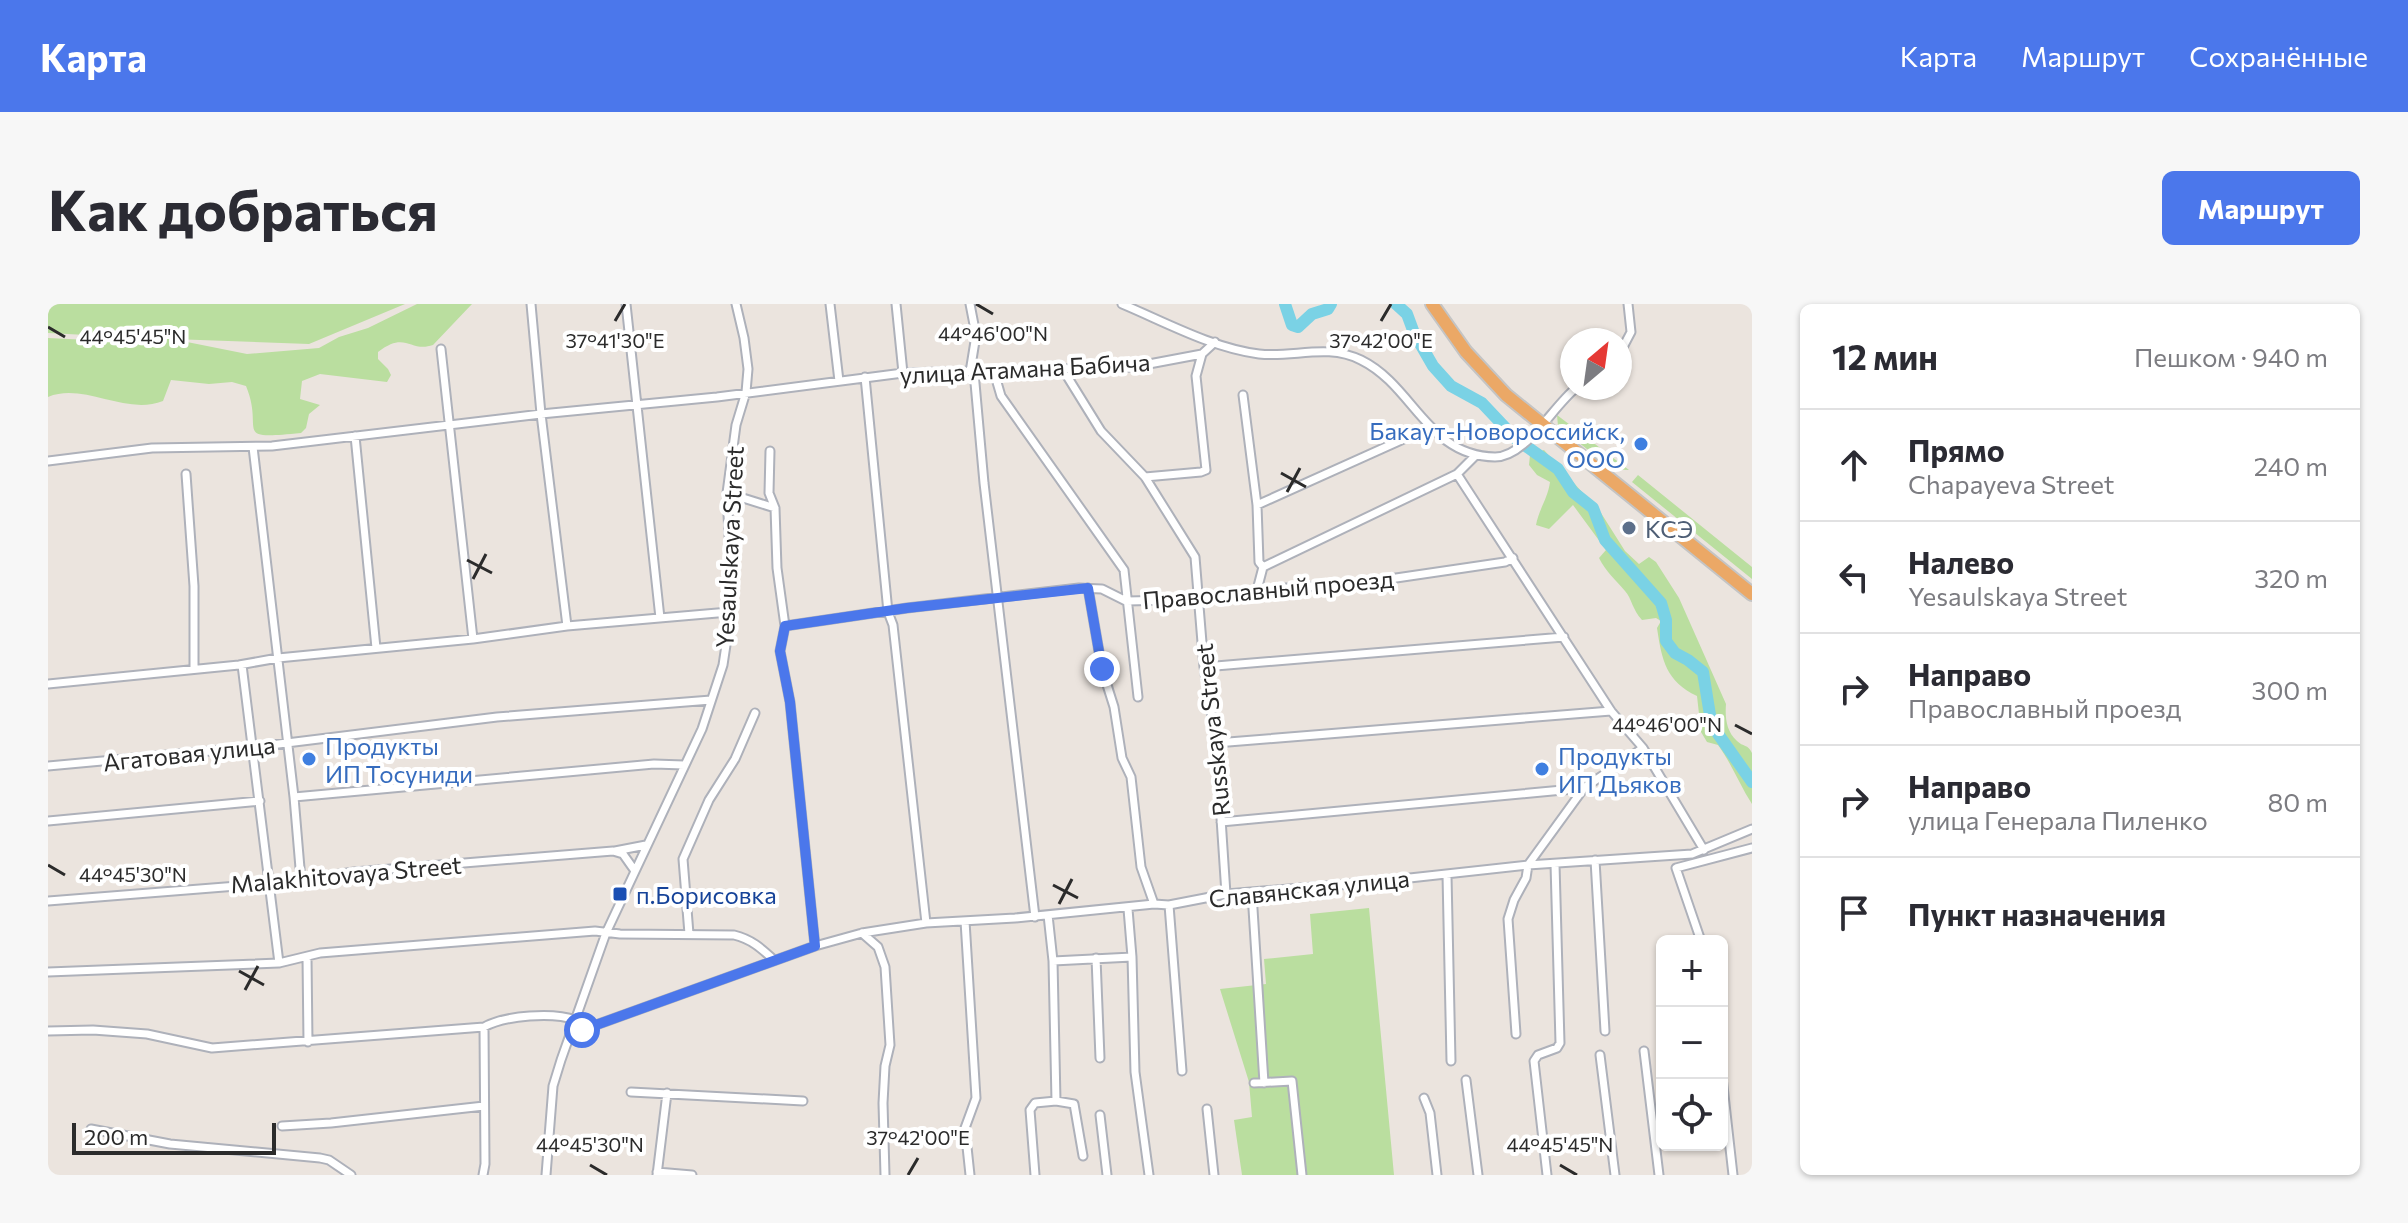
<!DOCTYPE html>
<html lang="ru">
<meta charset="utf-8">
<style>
body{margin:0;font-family:Commissioner,sans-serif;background:#f7f7f7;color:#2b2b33}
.controls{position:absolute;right:24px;bottom:24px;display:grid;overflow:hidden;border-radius:12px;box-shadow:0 2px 6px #0004}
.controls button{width:72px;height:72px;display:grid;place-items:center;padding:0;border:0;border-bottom:2px solid #e1e1e2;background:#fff;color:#2b2b33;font:40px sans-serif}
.compass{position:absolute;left:1512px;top:24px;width:72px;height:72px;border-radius:50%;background:#fff;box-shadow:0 2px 6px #0004;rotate:29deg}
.scale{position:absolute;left:24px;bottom:20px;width:204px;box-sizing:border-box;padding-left:8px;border:4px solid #2b2b2b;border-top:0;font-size:22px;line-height:28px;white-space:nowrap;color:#2b2b2b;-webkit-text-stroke:6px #fff;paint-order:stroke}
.stop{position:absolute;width:24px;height:24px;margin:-18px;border:6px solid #4b77eb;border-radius:50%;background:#fff}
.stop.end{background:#4b77eb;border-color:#fff;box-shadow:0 2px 8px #0008}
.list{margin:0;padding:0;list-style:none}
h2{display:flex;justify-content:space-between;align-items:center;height:104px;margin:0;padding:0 32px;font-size:34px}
h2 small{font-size:26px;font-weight:400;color:#7c7c81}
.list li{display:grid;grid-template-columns:52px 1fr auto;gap:24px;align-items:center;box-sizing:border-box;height:112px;padding:0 32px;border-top:2px solid #e1e1e2}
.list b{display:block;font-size:30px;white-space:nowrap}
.list p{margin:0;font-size:26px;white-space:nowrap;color:#7c7c81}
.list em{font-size:26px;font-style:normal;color:#7c7c81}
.icon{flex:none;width:44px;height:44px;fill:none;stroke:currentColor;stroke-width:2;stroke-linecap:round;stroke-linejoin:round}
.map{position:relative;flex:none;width:1704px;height:871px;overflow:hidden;border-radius:12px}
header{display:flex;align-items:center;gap:48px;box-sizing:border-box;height:112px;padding:0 40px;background:#4b77eb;color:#fff}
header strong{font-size:38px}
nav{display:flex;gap:44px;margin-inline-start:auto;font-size:28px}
.intro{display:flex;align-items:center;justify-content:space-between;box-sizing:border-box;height:192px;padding:0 48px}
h1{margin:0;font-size:56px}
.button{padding:20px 36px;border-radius:12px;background:#4b77eb;color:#fff;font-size:28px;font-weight:700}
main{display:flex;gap:48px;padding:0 48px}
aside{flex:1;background:#fff;border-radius:12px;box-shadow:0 2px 6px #0004}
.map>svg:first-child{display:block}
.green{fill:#bade9f}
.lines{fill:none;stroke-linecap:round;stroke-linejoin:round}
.river{stroke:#7ad2e5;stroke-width:12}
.minor-casing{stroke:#aeb1ba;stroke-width:11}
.trunk-casing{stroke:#c4c4c4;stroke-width:16}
.minor{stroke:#fff;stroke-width:7}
.trunk{stroke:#eba866;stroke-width:12}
.route{stroke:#4b77eb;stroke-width:10}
.ticks{fill:none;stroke:#2b2b2b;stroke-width:3}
.shop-dot{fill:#3f7fe0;stroke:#fff;stroke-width:3}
.service-dot{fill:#5c6f8a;stroke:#fff;stroke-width:3}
.transit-dot{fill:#1a4fb4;stroke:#fff;stroke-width:3}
.labels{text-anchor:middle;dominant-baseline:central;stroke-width:8;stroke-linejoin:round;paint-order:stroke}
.street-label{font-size:24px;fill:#2b2b2b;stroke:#fff}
.shop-label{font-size:24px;fill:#366cbe;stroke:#fff;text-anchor:start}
.service-label{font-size:24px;fill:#4e5e75;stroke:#fff;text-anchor:start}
.transit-label{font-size:24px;fill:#164399;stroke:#fff;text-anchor:start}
.ticks-label{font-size:20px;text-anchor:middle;fill:#2b2b2b;stroke:#fff;stroke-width:8;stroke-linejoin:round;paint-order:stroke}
</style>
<header>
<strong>Карта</strong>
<nav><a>Карта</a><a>Маршрут</a><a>Сохранённые</a></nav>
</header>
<div class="intro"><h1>Как добраться</h1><a class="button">Маршрут</a></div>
<main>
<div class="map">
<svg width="1704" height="871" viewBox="0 0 1704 871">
<rect width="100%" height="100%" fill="#ebe4de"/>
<path class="green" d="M0,0H357L261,40L124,35L199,50L271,44L291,33L320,24L369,0H424L385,41C362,49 358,26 330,48V55L340,65L343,71L339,78L272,70L254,77L252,95L272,101L261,110L258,124L253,129C182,136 217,128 198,82L184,78L161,80L123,76L115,97C77,112 36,78 0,93V34L81,38L96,34L0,29Z
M1509,111L1581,166L1564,165L1510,122Z
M1496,146L1553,209L1577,247L1591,260L1601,253L1608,258L1631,294L1678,400C1677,413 1678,427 1689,437C1695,443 1700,440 1704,449V500C1691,480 1684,460 1670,441L1659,438L1653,428L1649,392C1618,377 1614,357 1609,324L1613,317L1608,314L1594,316C1584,305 1584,295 1577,287C1568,276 1558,268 1551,254L1558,246L1525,201L1501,225L1488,221C1491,205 1500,194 1502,178L1489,171L1481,161L1482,151Z
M1590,171L1704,263V275L1584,178Z
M1321,604L1346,871H1194L1186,816L1204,813L1201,778L1172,685L1218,680L1216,655L1265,650L1262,610Z"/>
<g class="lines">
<path class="river" d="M1237,0L1244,21L1250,23L1264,10L1280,5L1283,0
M1348,0L1359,10L1366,29L1385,62L1403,82L1434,99L1468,135L1510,165L1525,188L1545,204L1557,236L1613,299L1618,316V337L1627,349L1640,356L1655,368L1662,411L1668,427L1704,478"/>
<defs>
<path id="minor" d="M483,0L493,110L519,322
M578,0L612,314
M782,0L791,77
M848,0L855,69
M1074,0C1117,18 1164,44 1211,50C1246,54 1279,39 1313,56C1366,82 1379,152 1447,153C1478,153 1505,102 1528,84
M393,45L425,335
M1572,49L1583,28L1580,0
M1014,64L1053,127L1097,173L1147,253L1156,363L1168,439L1178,590
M922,68L928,31L922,0
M926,68L936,179L987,613
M946,68L953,92L1076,266L1090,393
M817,73L840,308L845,321L878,619
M1195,91L1209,201L1211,258L1215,263
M307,132L328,344
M205,143L246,493L253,576
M722,147L721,189L727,204L729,264L737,322L732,347L742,398L767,642
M0,157L104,144L224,142L493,110L669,93L855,69L1085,63L1154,50L1167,38
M138,170L146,282V365
M1409,170L1563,407L1595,444L1656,546
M1097,173L1153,168L1158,166L1148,72L1154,50
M679,189L727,204
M1209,201L1380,124
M1040,284L1054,365L1066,403L1074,454L1083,473L1093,563L1106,600
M1209,286L1215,263L1409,170L1428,151
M737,322L859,304L1031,284L1054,285L1078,297L1129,296L1209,286L1314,279L1457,258L1465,254
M194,361L231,659
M1156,363L1516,333
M0,380L191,361L230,354L425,335L519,322L681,308
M1168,439L1563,407
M0,462L206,443L449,413L663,396
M246,493L606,460L636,461
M0,517L212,497
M1173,518L1536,484L1595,444
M567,547L598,541
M1547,556L1557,727
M1399,571L1403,757
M1204,589L1216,779
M0,597L239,578L306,568L565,547L575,550L587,567
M1121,601L1134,767
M1080,605L1084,653L1087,768L1101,871
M1000,611L1005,657L1084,653
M917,617L928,794L917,824L922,871
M814,629L830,643L837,663L842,741L837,762L835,799L837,871
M641,630L635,555L661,496L687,455L707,409
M1653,637L1628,564L1704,544
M259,653L260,738
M1048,654L1052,754
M1005,657L1008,797
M0,668L231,659L272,649L547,627L572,630L686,631C703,635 713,644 726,656
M525,725L534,726L767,642L814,629L878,619L967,614L1106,600L1121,601L1178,590L1316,579L1480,561L1644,550L1704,525
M0,727L45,726L99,730L164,744L436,723C458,711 505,708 528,716
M1468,730L1460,615L1466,596L1478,574L1480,561L1536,484
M1596,747L1611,871
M1552,751L1567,871
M1674,773L1685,871
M1418,776L1430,871
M1206,779L1244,777L1254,871
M583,788L755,797
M1376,794L1382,809L1389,871
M1159,805L1166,871
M1052,811L1059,871
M234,822L283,819L436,802
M43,825L122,840L272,854L281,856L303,871
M609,868L644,871
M435,871L437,860L436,723
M498,871L505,782L513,756L558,629L654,425L675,361L681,321L682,252L679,189L688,121L698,88L700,65L696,34L688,0
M609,871L619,789
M987,871L982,806L987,799L1008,797L1026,800L1035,852
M1499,871L1486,757L1490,751L1509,744L1512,739L1507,560"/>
<path id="trunk" d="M1384,0L1418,48L1458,91L1704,290"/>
</defs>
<use href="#minor" class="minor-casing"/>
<use href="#trunk" class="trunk-casing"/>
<use href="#minor" class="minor"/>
<use href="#trunk" class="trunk"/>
</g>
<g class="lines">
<path class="route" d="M534,726L767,642L742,398L732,347L737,322L859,304L1040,284L1054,365"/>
</g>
<path class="ticks" d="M928,0L945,10M567,17L577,0M1333,17L1343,0M0,23L17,33M1233,169L1258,183M1239,188L1252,164M419,256L444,269M425,275L438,250M1687,421L1704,430M0,561L17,571M1005,581L1030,594M1011,600L1024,575M191,667L216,681M197,686L210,662M542,861L559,871M1512,861L1529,871M860,871L870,854"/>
<g class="shop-dot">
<circle cx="1593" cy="140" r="8"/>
<circle cx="261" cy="455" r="8"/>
<circle cx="1494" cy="465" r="8"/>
</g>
<circle class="service-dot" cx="1581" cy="224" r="8"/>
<rect class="transit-dot" x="564" y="582" width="16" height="16" rx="4"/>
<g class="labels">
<g class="street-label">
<text transform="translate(977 64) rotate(-3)">улица Атамана Бабича</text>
<text transform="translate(681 243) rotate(-87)">Yesaulskaya Street</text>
<text transform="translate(1220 285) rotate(-5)">Православный проезд</text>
<text transform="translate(1164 426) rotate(-96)">Russkaya Street</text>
<text transform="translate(141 449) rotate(-6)">Агатовая улица</text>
<text transform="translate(298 570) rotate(-5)">Malakhitovaya Street</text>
<text transform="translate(1261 584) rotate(-6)">Славянская улица</text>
</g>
<g class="shop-label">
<text x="1577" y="126" text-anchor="end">Бакаут-Новороссийск,<tspan x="1577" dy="28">ООО</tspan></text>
<text x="277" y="441">Продукты<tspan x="277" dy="28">ИП Тосуниди</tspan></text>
<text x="1510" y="451">Продукты<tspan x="1510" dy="28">ИП Дьяков</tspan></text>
</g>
<g class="service-label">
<text x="1597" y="224">КСЭ</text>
</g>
<g class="transit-label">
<text x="588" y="590">п.Борисовка</text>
</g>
</g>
<g class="ticks-label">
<text x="945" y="37">44°46'00"N</text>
<text x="85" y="40">44°45'45"N</text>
<text x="567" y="44">37°41'30"E</text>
<text x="1333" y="44">37°42'00"E</text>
<text x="1619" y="428">44°46'00"N</text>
<text x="85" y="578">44°45'30"N</text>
<text x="870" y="841">37°42'00"E</text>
<text x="542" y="848">44°45'30"N</text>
<text x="1512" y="848">44°45'45"N</text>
</g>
</svg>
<div class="controls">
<button>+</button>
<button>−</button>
<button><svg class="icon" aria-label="locate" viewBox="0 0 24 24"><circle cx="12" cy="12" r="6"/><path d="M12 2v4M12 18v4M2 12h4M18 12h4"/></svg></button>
</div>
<svg class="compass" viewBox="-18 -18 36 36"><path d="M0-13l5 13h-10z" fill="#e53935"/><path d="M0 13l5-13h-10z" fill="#7c7c81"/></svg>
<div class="scale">200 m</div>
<div class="stop" style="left:534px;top:726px"></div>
<div class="stop end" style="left:1054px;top:365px"></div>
</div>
<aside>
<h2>12 мин<small>Пешком · 940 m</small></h2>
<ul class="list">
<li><svg class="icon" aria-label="ahead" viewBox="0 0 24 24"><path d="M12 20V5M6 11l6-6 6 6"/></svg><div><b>Прямо</b><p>Chapayeva Street</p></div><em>240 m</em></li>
<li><svg class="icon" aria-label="left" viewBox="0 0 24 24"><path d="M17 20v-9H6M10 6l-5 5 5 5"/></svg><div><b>Налево</b><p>Yesaulskaya Street</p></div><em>320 m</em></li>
<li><svg class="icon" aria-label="right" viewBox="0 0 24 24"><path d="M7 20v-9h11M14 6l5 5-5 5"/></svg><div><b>Направо</b><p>Православный проезд</p></div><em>300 m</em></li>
<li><svg class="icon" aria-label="right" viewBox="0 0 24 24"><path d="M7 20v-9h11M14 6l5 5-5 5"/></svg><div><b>Направо</b><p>улица Генерала Пиленко</p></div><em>80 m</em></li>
<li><svg class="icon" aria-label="arrive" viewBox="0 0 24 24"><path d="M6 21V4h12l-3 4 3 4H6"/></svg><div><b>Пункт назначения</b></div></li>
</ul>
</aside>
</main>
